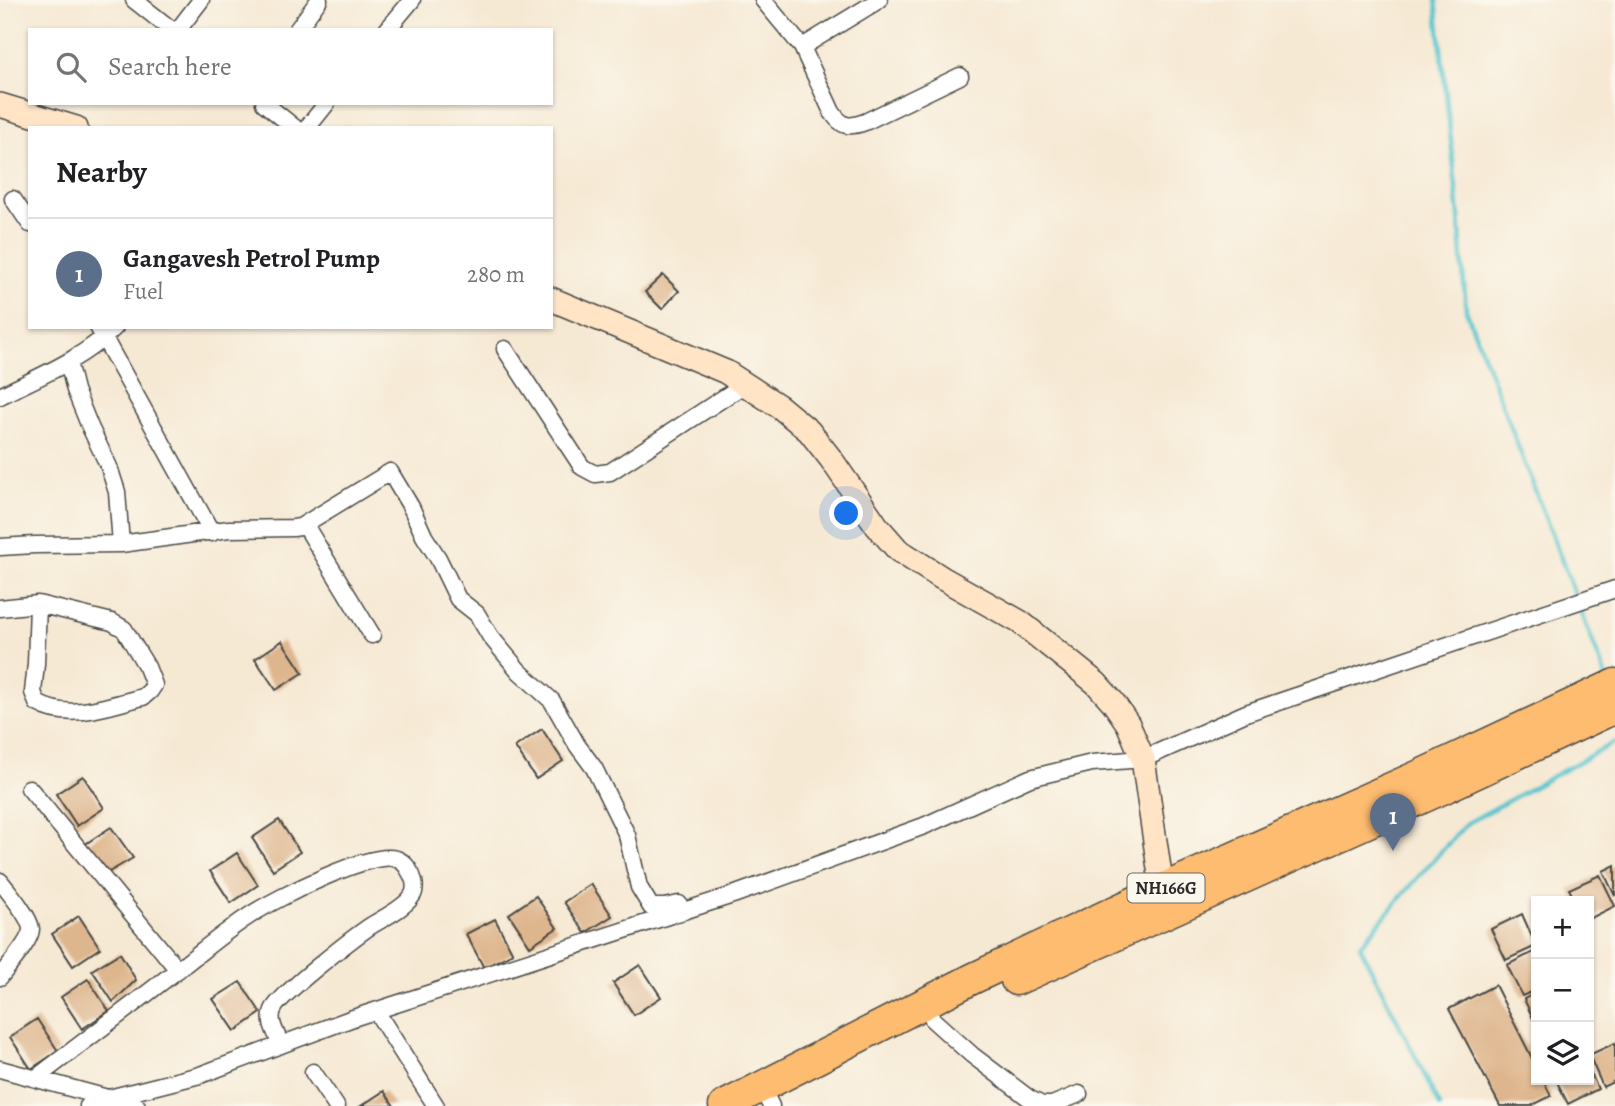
<!DOCTYPE html>
<meta charset="utf-8">
<style>
body{margin:0;font-family:Alegreya,serif;background:#f6f6f6;color:#202124}
.controls{position:absolute;right:21px;bottom:21px;display:grid;overflow:hidden;border-radius:0px;box-shadow:0 2px 5px #0004}
.controls button{width:63px;height:63px;display:grid;place-items:center;padding:0;border:0;border-bottom:2px solid #e0e0e0;background:#fff;color:#202124;font:35px sans-serif}
.you{position:absolute;left:847px;top:514px;width:24px;height:24px;margin:-18px;border:5px solid #fff;border-radius:50%;background:#1a73e8;box-shadow:0 0 0 10px #1a73e833}
.badge{display:grid;place-items:center;width:46px;height:46px;border-radius:50%;background:#d1495b;color:#fff;font-size:23px;font-weight:700}
.pin{position:absolute;translate:-50% -58px;filter:drop-shadow(0 2px 4px #0008)}
.pin::after{content:'';position:absolute;top:37px;width:24px;height:21px;background:inherit;clip-path:polygon(0 0,100% 0,50% 100%)}
.list{margin:0;padding:0;list-style:none}
h2{display:flex;justify-content:space-between;align-items:center;height:91px;margin:0;padding:0 28px;font-size:30px}
h2 small{font-size:23px;font-weight:400;color:#757577}
.list li{display:grid;grid-template-columns:46px 1fr auto;gap:21px;align-items:center;box-sizing:border-box;height:112px;padding:0 28px;border-top:2px solid #e0e0e0}
.list b{display:block;font-size:26px;white-space:nowrap}
.list p{margin:0;font-size:23px;white-space:nowrap;color:#757577}
.list em{font-size:23px;font-style:normal;color:#757577}
.icon{flex:none;width:38px;height:38px;fill:none;stroke:currentColor;stroke-width:2;stroke-linecap:round;stroke-linejoin:round}
.map{position:relative;flex:none;width:1615px;height:1106px;overflow:hidden}
.search{position:absolute;background:#fff;box-shadow:0 2px 5px #0004;left:28px;top:28px;width:525px;height:77px;display:flex;align-items:center;gap:18px;box-sizing:border-box;padding:0 24px;border-radius:0px;color:#757577;font-size:26px}
.panel{position:absolute;background:#fff;box-shadow:0 2px 5px #0004;left:28px;top:126px;width:525px;height:203px;border-radius:0px}
.map>svg:first-child{display:block}
.lines{fill:none;stroke-linecap:round;stroke-linejoin:round}
.stream{stroke:#58c5ce;stroke-width:4.5}
.building{fill:#deb68d}
.street-casing{stroke:#494844;stroke-width:19}
.secondary-casing{stroke:#494844;stroke-width:26}
.highway-casing{stroke:#494844;stroke-width:33}
.street{stroke:#fff;stroke-width:16}
.secondary{stroke:#ffe4c6;stroke-width:23}
.highway{stroke:#febc70;stroke-width:30}
.labels{text-anchor:middle;dominant-baseline:central;stroke-width:5;stroke-linejoin:round;paint-order:stroke}
.shield{fill:#fbf7ec;stroke:#696865;stroke-width:2}
.shield-label{font-size:18px;font-weight:bold;fill:#2b2b2b}
</style>
<div class="map">
<svg width="1615" height="1106" viewBox="0 0 1615 1106">
<rect width="100%" height="100%" fill="#fbf7ec"/>
<filter id="ink" filterUnits="userSpaceOnUse"><feTurbulence type="fractalNoise" baseFrequency=".0143" numOctaves="2"/><feDisplacementMap in="SourceGraphic" scale="14" xChannelSelector="R" yChannelSelector="G"/><feConvolveMatrix kernelMatrix="1 2 1 2 8 2 1 2 1" color-interpolation-filters="sRGB"/></filter>
<filter id="wash" filterUnits="userSpaceOnUse"><feTurbulence type="fractalNoise" baseFrequency=".00686" numOctaves="4" result="noise"/><feDisplacementMap in="SourceGraphic" scale="28" xChannelSelector="R" yChannelSelector="G"/><feGaussianBlur stdDeviation="1.57" result="paint"/><feColorMatrix in="noise" values="0 0 0 0 0 0 0 0 0 0 0 0 0 0 0 0 0 1.4 0 .05"/><feComposite in="paint" operator="in"/></filter>
<g filter="url(#wash)">
<rect width="100%" height="100%" fill="#f6e9d4"/>
<g class="lines">
<path class="stream" d="M1436,0L1459,216L1466,310L1576,598
M1579,606L1606,677
M1440,1106L1360,946L1411,885L1466,824L1615,742"/>
</g>
<g id="blocks">
<path class="building" d="M663,275L679,291L662,309L645,292Z
M282,641L303,673L276,690L255,659Z
M542,729L563,761L536,779L515,747Z
M83,776L104,808L77,826L56,794Z
M279,820L300,852L273,870L252,838Z
M111,827L133,858L109,872L84,845Z
M237,853L258,885L231,903L210,871Z
M1615,865V896L1603,871Z
M1600,875L1615,906L1589,919V901H1575L1569,889Z
M591,884L612,916L585,933L564,902Z
M536,896L557,928L530,946L509,914Z
M1522,914L1536,946L1506,960L1491,929Z
M79,916L100,948L73,966L52,934Z
M495,919L513,953L484,968L466,934Z
M1536,951V990L1522,996L1507,965Z
M120,953L136,980L113,1002L92,970Z
M640,965L661,997L634,1015L613,983Z
M88,979L109,1011L82,1029L61,997Z
M240,982L261,1013L235,1031L213,999Z
M1495,985L1536,1066V1080H1543L1551,1096L1531,1106H1500L1449,1009Z
M1536,993V1025L1524,999Z
M37,1019L58,1051L31,1069L10,1037Z
M1615,1043V1081L1603,1087L1589,1055Z
M1589,1069L1598,1089L1568,1104L1556,1080H1589Z
M384,1091L394,1106H361Z"/>
</g>
</g>
<g filter="url(#ink)">
<use href="#blocks" fill-opacity="0" stroke="#494844" stroke-width="2"/>
<g class="lines">
<defs>
<path id="street" d="M134,0L172,30
M763,0L802,47
M879,0L802,47L832,112C842,127 848,128 865,122L960,76
M178,30L201,0
M297,30L319,0
M387,30L412,0
M264,103L295,128
M307,128L327,103
M13,199L30,224
M98,327L212,533
M505,349L582,467L595,474L610,472L745,384
M0,396C40,376 83,359 115,327
M393,478L390,472L411,507L424,536L438,558L458,599L477,614L490,636L519,671L552,701L577,745L594,768L627,835L639,887L651,907H665L679,904
M305,525L372,635
M121,544L229,529L293,528L300,527L390,472
M0,547L35,545L121,544L117,492L109,467L90,427L75,390L68,362
M0,608L38,604L112,622L124,629L147,667L154,685L150,691L143,697C109,705 70,722 37,703L33,692L36,664L38,604
M29,788L178,970
M0,881C8,891 30,917 31,929C31,941 8,966 0,977
M376,1011L436,1106
M933,1020L972,1055L1030,1099L1042,1105H1052L1079,1094
M0,1069L137,1106
M313,1072L336,1106
M36,1078C85,1041 135,1003 184,965C206,948 228,929 252,914C274,900 377,846 399,860C406,863 412,874 414,881C415,886 415,892 412,896C405,908 381,919 369,927C353,938 278,996 273,1010C268,1022 277,1034 281,1045
M761,1087L771,1106
M88,1106L109,1098L200,1075L353,1018L733,895L924,826L1030,778L1092,763L1143,759L1246,713L1615,589"/>
<path id="secondary" d="M0,105L76,128
M551,299L726,372L780,407L809,431L831,459L877,526L898,550L942,578L1020,622L1096,683L1113,702L1128,724L1143,759L1162,889L1166,902"/>
<path id="highway" d="M1016,980L1440,790L1615,708
M724,1106L972,979L1162,889L1420,775L1615,684"/>
</defs>
<use href="#street" class="street-casing"/>
<use href="#secondary" class="secondary-casing"/>
<use href="#highway" class="highway-casing"/>
<use href="#street" class="street"/>
<use href="#secondary" class="secondary"/>
<use href="#highway" class="highway"/>
</g>
</g>
<g class="labels">
<rect class="shield" x="1127.5" y="873.5" width="77" height="29" rx="5"/>
<g class="shield-label">
<text x="1166" y="888">NH166G</text>
</g>
</g>
</svg>
<div class="controls">
<button>+</button>
<button>−</button>
<button><svg class="icon" aria-label="layers" viewBox="0 0 24 24"><path d="M12 4l9 5-9 5-9-5zM3 14l9 5 9-5"/></svg></button>
</div>
<div class="you"></div>
<div class="pin badge" style="left:1393px;top:851px;background:#5c6f8a">1</div>
<div class="search"><svg class="icon" aria-label="search" viewBox="0 0 24 24"><circle cx="10" cy="10" r="6"/><path d="M15 15l6 6"/></svg>Search here</div>
<section class="panel">
<h2>Nearby<small></small></h2>
<ul class="list">
<li><span class="badge" style="background:#5c6f8a">1</span><div><b>Gangavesh Petrol Pump</b><p>Fuel</p></div><em>280 m</em></li>
</ul>
</section>
</div>
